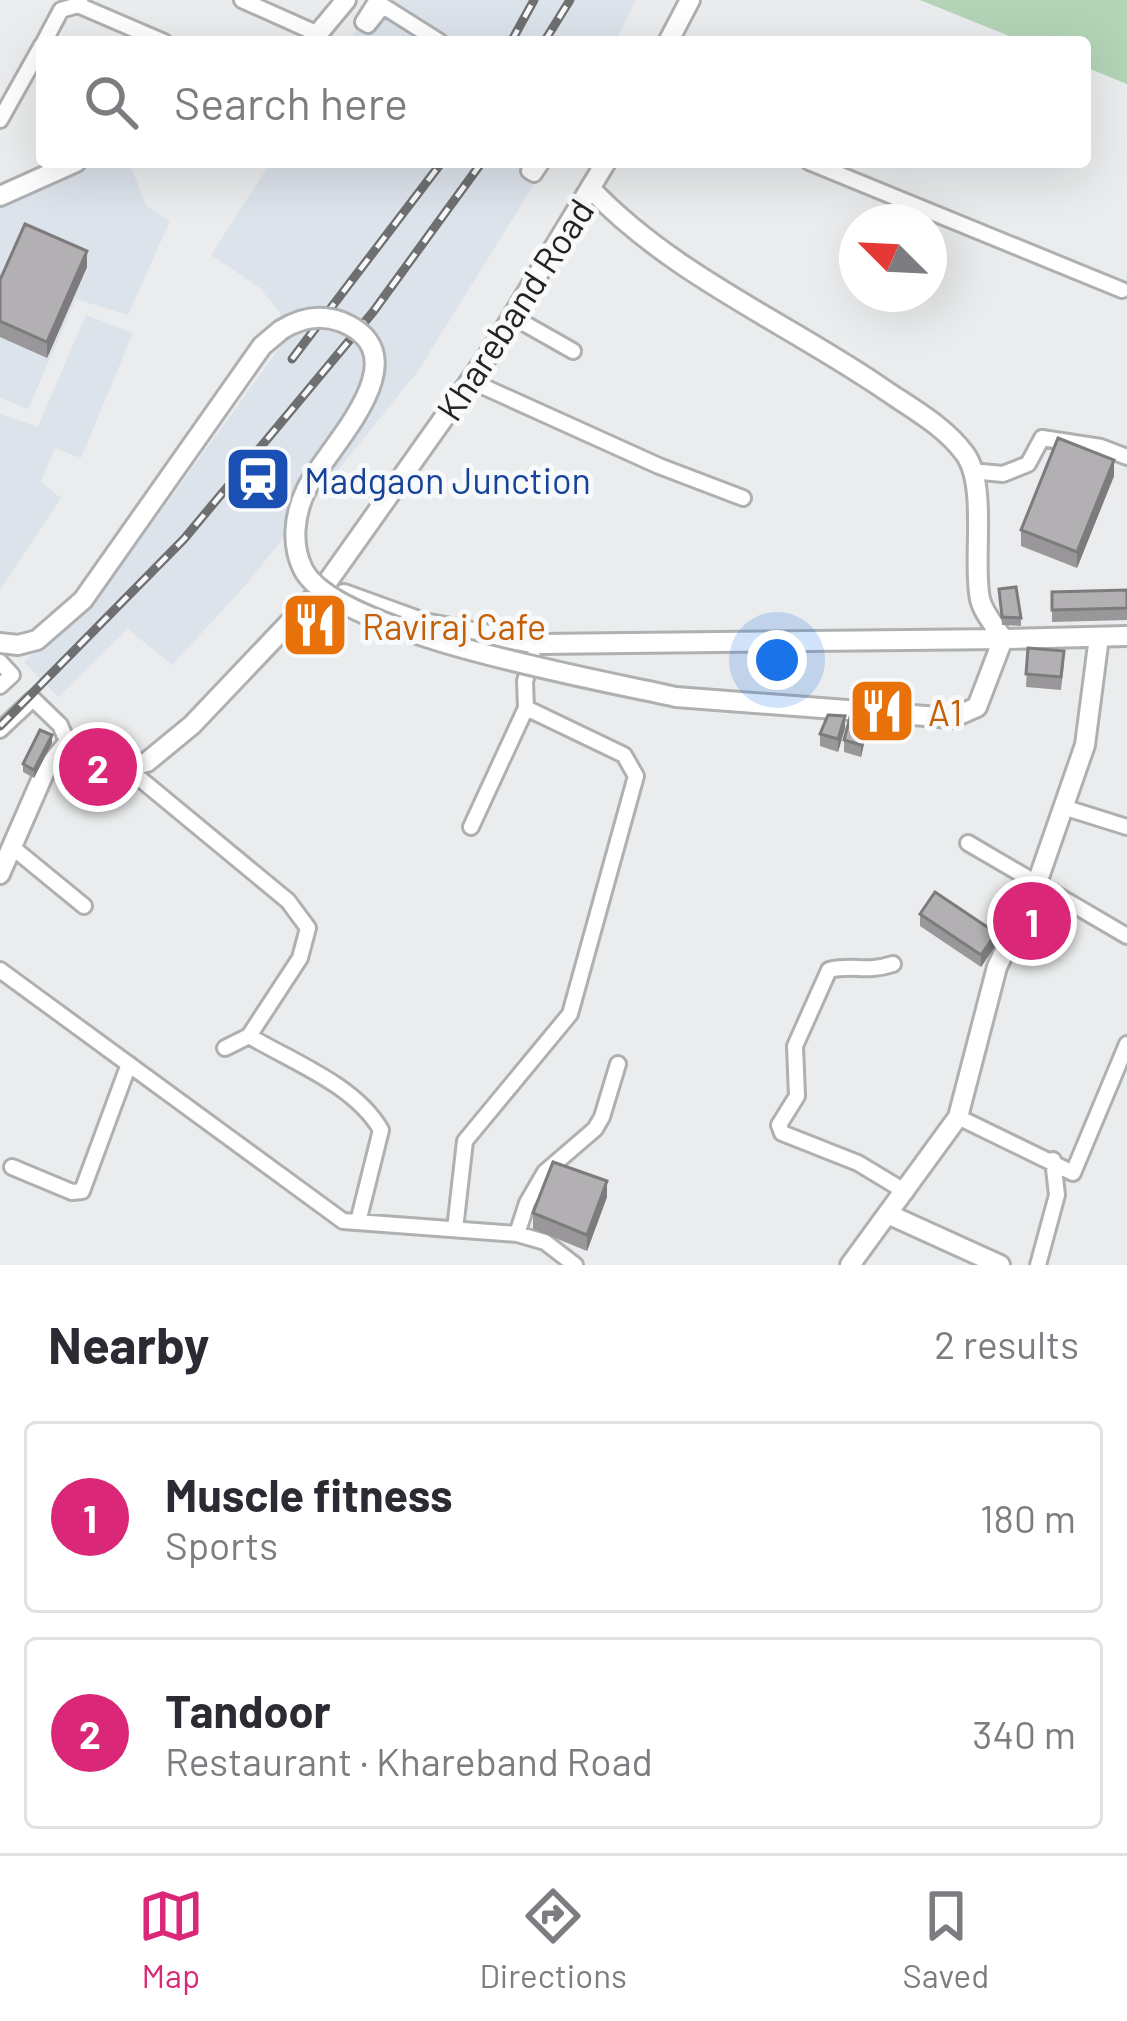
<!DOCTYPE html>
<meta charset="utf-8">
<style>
body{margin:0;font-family:Barlow,sans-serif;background:#f2f2f3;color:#2b2b33}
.compass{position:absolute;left:839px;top:204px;width:108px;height:108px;border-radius:50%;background:#fff;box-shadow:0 12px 48px #0002;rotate:294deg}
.you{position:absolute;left:777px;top:660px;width:42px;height:42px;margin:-30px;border:9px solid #fff;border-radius:50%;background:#1a73e8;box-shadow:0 0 0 18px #1a73e833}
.badge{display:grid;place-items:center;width:78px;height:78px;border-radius:50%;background:#db2777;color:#fff;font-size:39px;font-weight:700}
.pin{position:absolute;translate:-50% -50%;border:6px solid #fff;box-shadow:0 3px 12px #0006}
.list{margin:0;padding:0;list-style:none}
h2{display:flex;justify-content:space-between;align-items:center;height:156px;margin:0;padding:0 48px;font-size:51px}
h2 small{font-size:39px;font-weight:400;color:#7c7c81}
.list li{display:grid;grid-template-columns:78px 1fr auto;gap:36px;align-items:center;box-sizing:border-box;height:192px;margin:0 24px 24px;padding:0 24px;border:3px solid #e1e1e2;border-radius:12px}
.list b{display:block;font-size:45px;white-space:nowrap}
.list p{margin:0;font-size:39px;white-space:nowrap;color:#7c7c81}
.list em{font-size:39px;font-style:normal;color:#7c7c81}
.icon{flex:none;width:66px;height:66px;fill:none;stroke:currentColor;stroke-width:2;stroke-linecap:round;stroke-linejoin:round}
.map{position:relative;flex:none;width:1127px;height:1265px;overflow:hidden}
.search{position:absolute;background:#fff;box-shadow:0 12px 48px #0002;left:36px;right:36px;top:36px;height:132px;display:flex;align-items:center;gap:30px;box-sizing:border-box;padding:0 42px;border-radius:12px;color:#7c7c81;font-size:45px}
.sheet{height:588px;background:#fff}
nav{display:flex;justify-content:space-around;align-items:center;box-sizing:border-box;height:168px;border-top:3px solid #e1e1e2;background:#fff;font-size:33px;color:#7c7c81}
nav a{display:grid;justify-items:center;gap:6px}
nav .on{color:#db2777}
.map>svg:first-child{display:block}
.built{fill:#dde3eb}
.green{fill:#b3d4b7}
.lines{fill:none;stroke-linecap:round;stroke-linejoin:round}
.street-casing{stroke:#aeb0b1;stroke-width:20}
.secondary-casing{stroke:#aeb0b1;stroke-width:24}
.street{stroke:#fff;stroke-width:14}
.secondary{stroke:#fff;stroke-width:18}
.rail-casing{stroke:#6e6f70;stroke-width:9}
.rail{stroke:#f7f9fb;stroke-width:4.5;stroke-dasharray:14;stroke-linecap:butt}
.secondary-bridge-casing{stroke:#aeb0b1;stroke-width:24;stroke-linecap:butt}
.secondary-bridge{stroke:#fff;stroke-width:18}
.wall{fill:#999799}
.shaded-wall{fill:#7d7b7d}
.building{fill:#b2b0b2;stroke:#7d7b7d;stroke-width:3}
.labels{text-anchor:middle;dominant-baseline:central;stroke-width:10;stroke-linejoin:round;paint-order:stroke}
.street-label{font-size:36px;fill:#232324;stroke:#f7f9fb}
.transit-label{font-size:36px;fill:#164399;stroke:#f7f9fb;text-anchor:start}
.food-label{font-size:36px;fill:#c56008;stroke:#f7f9fb;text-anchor:start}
</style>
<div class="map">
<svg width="1127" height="1265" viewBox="0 0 1127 1265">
<rect width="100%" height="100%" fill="#eaeced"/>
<path class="built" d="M377,0H636L615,42H348Z
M92,162H129L146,206L170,221L128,315L76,299L28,409L0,398V200Z
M271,162H548L418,371L243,588L172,665L128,629L58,697L24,662L106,587L286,339L280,313L260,288L211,255Z
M86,315L133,333L81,458L55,448L41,482L61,498L0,590V414L38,427Z"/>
<path class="green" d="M920,0H1127V84L1085,67V42H1024Z"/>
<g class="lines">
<defs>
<path id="street" d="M80,0L78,5L164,42
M242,0L318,34
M377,0L363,22L368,25L383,6L440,42
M44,42L61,10L78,5
M0,120L42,45
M534,162L529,171L534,174L542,162
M809,162L1122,290
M513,317L573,351
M471,381L659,466L743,498
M971,471L1003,474L1028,464L1042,438L1101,447L1127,457
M0,662L12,675L0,686
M0,730L33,699L60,725L68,743
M127,768L288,901L308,928L300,958L249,1036
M1063,807L1127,827
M471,827L526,708
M968,843L1127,936
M12,847L84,906
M893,964C865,973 854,964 829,970L795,1046L797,1096L779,1125L782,1133L858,1163L906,1192
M0,970L343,1221L517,1234L545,1242L575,1265
M225,1048L249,1036C293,1062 355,1085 381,1130L358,1222
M958,1117L1073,1173L1127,1044
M12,1167L72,1192L82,1191L129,1064
M455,1229L465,1141L570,1014L636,776L624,755L526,708L525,681L533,657
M517,1234L527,1203L545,1172L595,1129L602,1117L618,1064
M1038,1265L1057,1195L1053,1160"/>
<path id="secondary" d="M311,42L346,0
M668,42L690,0
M0,196L76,162
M344,594L424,623L538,644L1003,639C996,627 983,613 980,599C972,562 988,486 965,454C944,425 909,407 879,386C783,321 672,274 591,189
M0,643L18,645L37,640L83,600L262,346L281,330
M676,697L952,718L977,707L1003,639L1127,636
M0,874L45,771L68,743L99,748L127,768L147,762L192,725L326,584L492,350L606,162
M890,1215L1000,1265
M850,1265L958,1117L997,967L1037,883L1085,745L1099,637"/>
</defs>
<use href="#street" class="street-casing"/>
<use href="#secondary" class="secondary-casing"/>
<use href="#street" class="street"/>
<use href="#secondary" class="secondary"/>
<defs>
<path id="rail" d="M511,42L534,0
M544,42L570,0
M292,359L442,162
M0,726L184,539L373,312L482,162"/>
</defs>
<use href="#rail" class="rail-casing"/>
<use href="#rail" class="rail"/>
<defs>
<path id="secondary-bridge" d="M281,330C300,318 321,314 342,322C426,357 324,450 306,490C294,515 291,545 303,569C335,634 601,680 676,697"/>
</defs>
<use href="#secondary-bridge" class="secondary-bridge-casing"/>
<use href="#secondary-bridge" class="secondary-bridge"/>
</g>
<path class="wall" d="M87,267L47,358L0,337V280Z
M1114,476L1077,568L1021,546V530Z
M999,589L1021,618V626L1002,625Z
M1127,590V620L1052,622V592Z
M1028,648L1064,663L1061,690L1026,687Z
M845,728L838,752L820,746V734Z
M867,730L861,757L844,752V740Z
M52,743L34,778L23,772V764Z
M920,914L996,945L981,967L920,926Z
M607,1197L587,1251L533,1229V1213Z"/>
<path class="shaded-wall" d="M87,251V267L47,358V342Z
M1114,460V476L1077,568V552Z
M845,716V728L838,752V739Z
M867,718V730L861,757V745Z
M52,735V743L34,778V770Z
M996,933V945L981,967V955Z
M607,1181V1197L587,1251V1235Z"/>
<path class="building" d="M25,224L87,251L47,342L0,321V280Z
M1058,438L1114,460L1077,552L1021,530Z
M1016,587L1021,618L1002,617L999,589Z
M1127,590V608L1052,610V592Z
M1028,648L1064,651L1061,677L1026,674Z
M828,715L845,716L838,739L820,734Z
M850,717L867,718L861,745L844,740Z
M40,730L52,735L34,770L23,764Z
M935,892L996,933L981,955L920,914Z
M553,1162L607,1181L587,1235L533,1213Z"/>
<defs>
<symbol id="station-square" viewBox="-11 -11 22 22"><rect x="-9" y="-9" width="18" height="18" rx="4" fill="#1a4fb4" stroke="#f7f9fb"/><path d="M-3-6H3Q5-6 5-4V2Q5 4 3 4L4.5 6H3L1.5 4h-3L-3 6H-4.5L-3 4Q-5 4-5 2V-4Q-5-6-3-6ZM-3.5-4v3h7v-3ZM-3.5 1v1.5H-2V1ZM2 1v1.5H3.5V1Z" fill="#fff"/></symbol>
<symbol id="restaurant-square" viewBox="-11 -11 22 22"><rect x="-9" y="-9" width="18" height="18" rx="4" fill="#e8710a" stroke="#f7f9fb"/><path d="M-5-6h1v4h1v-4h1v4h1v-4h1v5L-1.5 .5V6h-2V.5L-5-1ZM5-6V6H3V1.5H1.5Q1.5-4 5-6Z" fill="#fff"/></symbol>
</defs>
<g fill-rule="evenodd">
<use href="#station-square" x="220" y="441" width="76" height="76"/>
<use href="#restaurant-square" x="277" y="587" width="76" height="76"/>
<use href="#restaurant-square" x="844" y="673" width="76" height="76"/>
</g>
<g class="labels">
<g class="street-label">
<text transform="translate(514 309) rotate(-57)">Khareband Road</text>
</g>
<g class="transit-label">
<text x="304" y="479">Madgaon Junction</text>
</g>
<g class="food-label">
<text x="362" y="625">Raviraj Cafe</text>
<text x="928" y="711">A1</text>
</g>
</g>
</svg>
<svg class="compass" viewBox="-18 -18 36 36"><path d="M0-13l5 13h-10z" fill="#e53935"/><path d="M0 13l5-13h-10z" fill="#7c7c81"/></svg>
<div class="you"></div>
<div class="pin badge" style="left:1032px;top:921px">1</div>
<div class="pin badge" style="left:98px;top:767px">2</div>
<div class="search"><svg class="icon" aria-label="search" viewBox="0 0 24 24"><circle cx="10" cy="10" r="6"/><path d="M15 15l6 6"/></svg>Search here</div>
</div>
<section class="sheet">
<h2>Nearby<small>2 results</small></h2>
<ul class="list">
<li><span class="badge">1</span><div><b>Muscle fitness</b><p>Sports</p></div><em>180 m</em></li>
<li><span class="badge">2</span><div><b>Tandoor</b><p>Restaurant · Khareband Road</p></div><em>340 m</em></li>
</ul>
</section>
<nav>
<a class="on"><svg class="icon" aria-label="map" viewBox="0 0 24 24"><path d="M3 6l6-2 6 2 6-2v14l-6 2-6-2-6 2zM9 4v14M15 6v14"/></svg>Map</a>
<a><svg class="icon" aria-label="directions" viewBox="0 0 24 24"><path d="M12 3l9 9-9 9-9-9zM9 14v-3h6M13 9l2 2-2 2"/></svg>Directions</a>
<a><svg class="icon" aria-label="saved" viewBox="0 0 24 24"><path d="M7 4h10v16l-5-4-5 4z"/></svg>Saved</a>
</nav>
